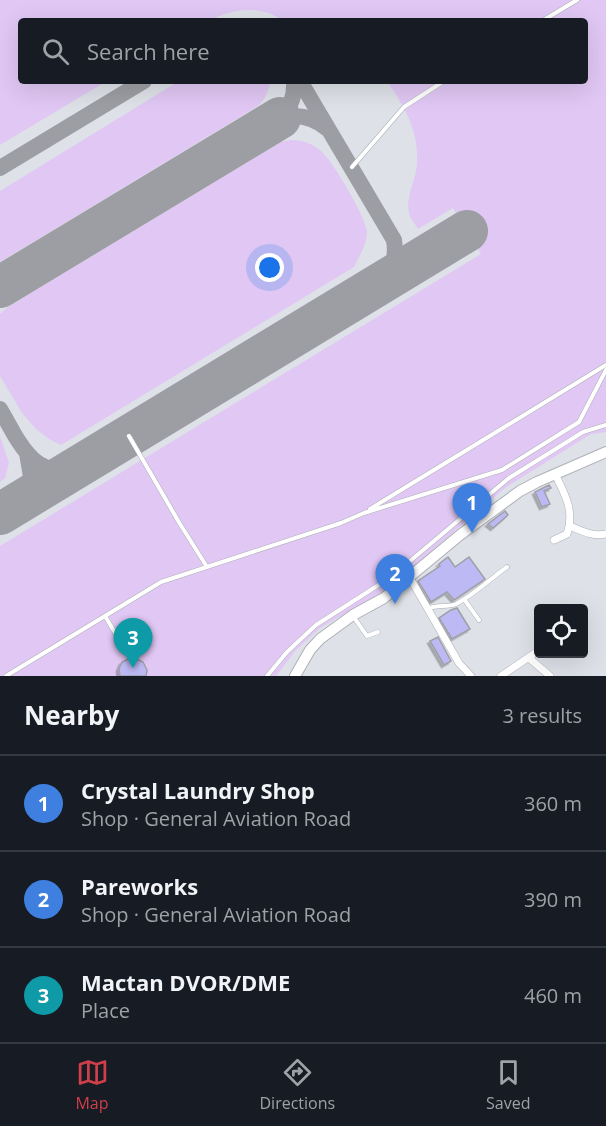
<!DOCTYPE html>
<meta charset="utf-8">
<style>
body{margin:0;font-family:"Open Sans",sans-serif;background:#242831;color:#f1f3f6}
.controls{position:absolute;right:18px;bottom:18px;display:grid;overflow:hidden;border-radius:6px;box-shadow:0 6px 24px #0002}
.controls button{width:54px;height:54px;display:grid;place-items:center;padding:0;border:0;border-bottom:2px solid #363941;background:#171b24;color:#f1f3f6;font:30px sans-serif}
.you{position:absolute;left:270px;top:268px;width:21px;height:21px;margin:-15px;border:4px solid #fff;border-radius:50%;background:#1a73e8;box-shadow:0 0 0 9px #1a73e833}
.badge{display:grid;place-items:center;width:39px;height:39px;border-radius:50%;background:#cf3f49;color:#fff;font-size:20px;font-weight:700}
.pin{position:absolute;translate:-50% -50px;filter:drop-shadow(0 2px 3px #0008)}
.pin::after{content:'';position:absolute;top:32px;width:21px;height:18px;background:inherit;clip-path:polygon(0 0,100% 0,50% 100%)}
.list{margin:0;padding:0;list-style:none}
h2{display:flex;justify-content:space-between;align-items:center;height:78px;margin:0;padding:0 24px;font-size:26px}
h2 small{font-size:20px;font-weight:400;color:#9ea1a6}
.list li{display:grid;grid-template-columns:39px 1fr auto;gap:18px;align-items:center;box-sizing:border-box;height:96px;padding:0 24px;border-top:2px solid #363941}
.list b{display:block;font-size:22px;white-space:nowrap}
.list p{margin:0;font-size:20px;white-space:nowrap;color:#9ea1a6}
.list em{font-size:20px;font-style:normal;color:#9ea1a6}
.icon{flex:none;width:33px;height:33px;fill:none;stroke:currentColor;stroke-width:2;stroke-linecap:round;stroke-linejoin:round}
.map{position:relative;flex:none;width:606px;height:676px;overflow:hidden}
.search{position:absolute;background:#171b24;box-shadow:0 6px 24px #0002;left:18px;right:18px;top:18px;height:66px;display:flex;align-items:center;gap:15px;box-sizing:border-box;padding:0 21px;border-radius:6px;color:#9ea1a6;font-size:22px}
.sheet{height:366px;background:#171b24}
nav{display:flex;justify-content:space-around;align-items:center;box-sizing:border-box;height:84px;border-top:2px solid #363941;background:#171b24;font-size:16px;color:#9ea1a6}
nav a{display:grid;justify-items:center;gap:3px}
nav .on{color:#cf3f49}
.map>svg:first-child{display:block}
.green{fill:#e0c7f4}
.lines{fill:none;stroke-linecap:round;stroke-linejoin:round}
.taxiway{stroke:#9c9ea3;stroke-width:16}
.runway{stroke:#9c9ea3;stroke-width:42}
.building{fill:#bcb9f4;stroke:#9f9fa6;stroke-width:1.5;filter:url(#shadow)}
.service-casing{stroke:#adb0b6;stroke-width:5}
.minor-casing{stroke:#adb0b6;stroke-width:8}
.secondary-casing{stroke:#adb0b6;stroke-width:12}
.service{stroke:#fff;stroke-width:4}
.minor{stroke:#fff;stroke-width:7}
.secondary{stroke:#fff;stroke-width:10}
</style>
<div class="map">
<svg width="606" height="676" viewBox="0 0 606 676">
<defs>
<filter id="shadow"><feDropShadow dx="-2.5" dy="2.5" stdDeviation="0" flood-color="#0004"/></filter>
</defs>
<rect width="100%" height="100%" fill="#dee2e8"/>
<path class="green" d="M0,0H606V432L591,434L505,488L387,589L320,628L296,650L276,676H0V546L481,254L453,208L418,229C415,224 410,218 409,213C405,197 417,178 417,162C419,131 404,106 387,81H585V21H284C260,5 234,8 209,21H21V81H107L0,145Z
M179,81L271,82L265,98L258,106L0,262V191Z
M290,140C302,140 312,143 321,151C332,160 366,217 367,232C367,244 359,257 354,267L61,445L49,439L36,429L22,413L0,376V314L8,307L281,142Z
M0,436L9,463L5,478L0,482Z"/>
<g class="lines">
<path class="taxiway" d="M300,81L394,240C397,259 392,272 378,285
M280,118C297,114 312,116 326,128
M280,118C291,108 295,96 294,81
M0,168L144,81
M0,409C18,439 32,480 75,468
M23,500L31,477L27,453"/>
<path class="runway" d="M0,287L280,118
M0,514L467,231"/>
</g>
<path class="building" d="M549,485L551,488L544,491L550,504L542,507L535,492Z
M505,511L508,515L493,528L488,524Z
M448,557L455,567L469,557L485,579L454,600L447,592L431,602L418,581L440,566L439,564Z
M457,608L470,629L452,639L439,618L451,610Z
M438,637L451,661L444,665L430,641Z
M132,657L143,662L147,670L146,676H120L119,669L122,662Z"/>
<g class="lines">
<defs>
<path id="service" d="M542,21L577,0
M352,167L404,107L444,81
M129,436L180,524L207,567
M370,509L606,365
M464,599L479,620
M428,609C437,604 447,608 456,604C474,595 490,579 507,567
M105,616L127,653
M353,616L367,636L378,632
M6,676L161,582L341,523L364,513L502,470L579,422L606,370
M267,676L287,652L316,625L391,577L509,478L583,432L606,425"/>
<path id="minor" d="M570,526C582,531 593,537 606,534
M554,540L567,534C575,512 565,494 555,474
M410,578L459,663L471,676
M529,658L550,676
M501,676L538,651"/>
<path id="secondary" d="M295,676L310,650L320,639L353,615L384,598L460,535L520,491L537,482L606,452"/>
</defs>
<use href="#service" class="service-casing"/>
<use href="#minor" class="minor-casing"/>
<use href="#secondary" class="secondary-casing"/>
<use href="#service" class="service"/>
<use href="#minor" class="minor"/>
<use href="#secondary" class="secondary"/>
</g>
</svg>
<div class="controls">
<button><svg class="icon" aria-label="locate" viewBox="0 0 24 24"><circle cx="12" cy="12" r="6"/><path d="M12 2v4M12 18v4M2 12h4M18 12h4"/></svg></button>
</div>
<div class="you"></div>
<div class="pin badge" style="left:472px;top:533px;background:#3f7fe0">1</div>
<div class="pin badge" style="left:395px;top:604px;background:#3f7fe0">2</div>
<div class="pin badge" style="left:133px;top:668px;background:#0f9aa8">3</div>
<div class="search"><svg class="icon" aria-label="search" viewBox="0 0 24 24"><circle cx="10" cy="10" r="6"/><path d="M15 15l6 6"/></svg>Search here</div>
</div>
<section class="sheet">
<h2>Nearby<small>3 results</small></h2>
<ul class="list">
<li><span class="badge" style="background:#3f7fe0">1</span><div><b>Crystal Laundry Shop</b><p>Shop · General Aviation Road</p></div><em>360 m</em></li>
<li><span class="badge" style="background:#3f7fe0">2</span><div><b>Pareworks</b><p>Shop · General Aviation Road</p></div><em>390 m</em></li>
<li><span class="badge" style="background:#0f9aa8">3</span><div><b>Mactan DVOR/DME</b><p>Place</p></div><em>460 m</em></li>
</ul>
</section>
<nav>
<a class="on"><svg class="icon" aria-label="map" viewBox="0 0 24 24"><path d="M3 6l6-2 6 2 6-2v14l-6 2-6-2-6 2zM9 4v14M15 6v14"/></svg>Map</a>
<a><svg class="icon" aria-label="directions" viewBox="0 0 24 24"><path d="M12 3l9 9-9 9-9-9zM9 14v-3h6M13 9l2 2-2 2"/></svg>Directions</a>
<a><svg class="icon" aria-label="saved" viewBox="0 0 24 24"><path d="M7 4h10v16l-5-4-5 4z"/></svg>Saved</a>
</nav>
